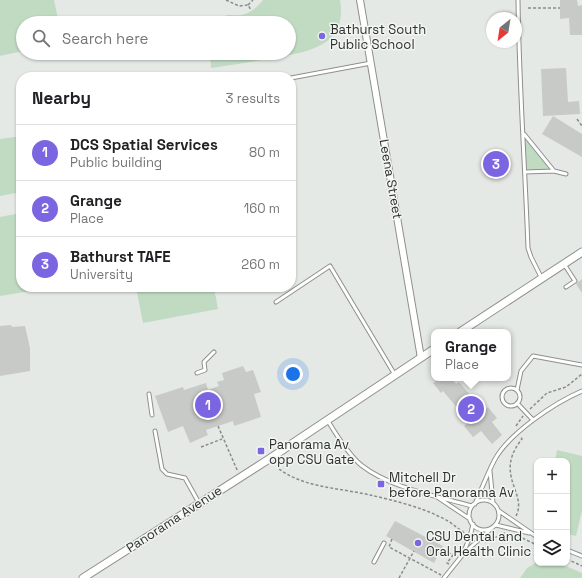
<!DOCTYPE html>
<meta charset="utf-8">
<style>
body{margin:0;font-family:"Space Grotesk",sans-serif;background:#f2f2f2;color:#202124}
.controls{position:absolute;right:12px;bottom:12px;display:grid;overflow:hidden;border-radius:8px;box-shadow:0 1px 3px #0004}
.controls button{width:36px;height:36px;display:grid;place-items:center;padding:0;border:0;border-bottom:1px solid #e0e0e0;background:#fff;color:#202124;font:20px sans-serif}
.compass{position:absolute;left:486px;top:12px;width:36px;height:36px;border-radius:50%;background:#fff;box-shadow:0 1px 3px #0004;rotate:210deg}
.you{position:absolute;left:293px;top:374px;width:14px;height:14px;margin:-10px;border:3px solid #fff;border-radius:50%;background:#1a73e8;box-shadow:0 0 0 6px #1a73e833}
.badge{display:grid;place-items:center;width:26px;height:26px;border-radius:50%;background:#7c65e1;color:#fff;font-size:13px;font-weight:700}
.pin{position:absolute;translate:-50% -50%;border:2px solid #fff;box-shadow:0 1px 4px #0006}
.popup{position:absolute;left:431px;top:329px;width:80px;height:52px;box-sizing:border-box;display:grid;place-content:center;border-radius:8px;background:#fff;filter:drop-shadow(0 1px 3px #0005);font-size:13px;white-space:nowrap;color:#757577}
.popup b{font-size:15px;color:#202124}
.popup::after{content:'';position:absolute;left:50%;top:100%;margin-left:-8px;border:8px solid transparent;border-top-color:#fff}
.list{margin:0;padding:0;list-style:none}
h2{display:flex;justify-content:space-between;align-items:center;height:52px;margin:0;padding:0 16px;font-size:17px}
h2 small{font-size:13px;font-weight:400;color:#757577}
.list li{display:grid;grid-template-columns:26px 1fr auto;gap:12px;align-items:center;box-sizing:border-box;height:56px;padding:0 16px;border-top:1px solid #e0e0e0}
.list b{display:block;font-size:15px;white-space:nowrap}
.list p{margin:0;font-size:13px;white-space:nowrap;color:#757577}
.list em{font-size:13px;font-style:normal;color:#757577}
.icon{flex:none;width:22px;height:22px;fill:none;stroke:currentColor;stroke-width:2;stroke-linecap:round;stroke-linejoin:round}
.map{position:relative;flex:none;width:582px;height:578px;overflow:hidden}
.search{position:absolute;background:#fff;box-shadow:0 1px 3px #0004;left:16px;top:16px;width:280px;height:44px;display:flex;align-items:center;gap:10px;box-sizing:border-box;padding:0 14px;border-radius:22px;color:#757577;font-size:15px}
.panel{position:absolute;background:#fff;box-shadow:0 1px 3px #0004;left:16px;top:72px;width:280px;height:220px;border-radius:16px}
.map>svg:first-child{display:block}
.green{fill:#c1dbc3}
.building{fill:#c7cac7}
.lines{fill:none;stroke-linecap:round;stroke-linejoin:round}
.service-casing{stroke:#8d908d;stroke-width:5}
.minor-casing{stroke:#8d908d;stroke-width:8}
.tertiary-casing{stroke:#8d908d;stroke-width:9}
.path{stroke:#898c89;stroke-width:1.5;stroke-dasharray:3 2;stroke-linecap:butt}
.service{stroke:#fff;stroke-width:3}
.minor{stroke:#fff;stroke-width:6}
.tertiary{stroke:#fff;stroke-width:7}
.poi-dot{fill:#7c65e1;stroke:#f2f6f3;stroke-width:1.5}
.labels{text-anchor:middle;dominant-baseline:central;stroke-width:3;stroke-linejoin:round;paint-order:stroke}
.poi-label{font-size:13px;fill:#2e302e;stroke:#f2f6f3;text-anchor:start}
.street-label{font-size:13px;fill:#2e302e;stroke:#f2f6f3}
</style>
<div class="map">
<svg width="582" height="578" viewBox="0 0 582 578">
<rect width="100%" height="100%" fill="#e5e9e5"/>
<path class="green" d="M0,0H54L59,23H23V51L0,56Z
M263,0H340C348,47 307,52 272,58C251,62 231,65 211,68L210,53H289V23H215C225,12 229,16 241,15C250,14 258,6 263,0Z
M524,134L554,171L525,172Z
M21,136V192L0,196V139Z
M21,213V287L49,288L0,296V217Z
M136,287H214L218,309L143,323Z
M557,450L582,456V511L576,536L567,534V461H555Z
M537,562L559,563L582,573V578H520L527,568Z"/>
<path class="building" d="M560,0H577L578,6L582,5V35H570L569,18L560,19Z
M566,68L568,102L579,101L580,114L543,116L541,69Z
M553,116L582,134V157L542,134Z
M582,279V293L576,284Z
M11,325L12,327L25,326L30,348V371L0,376V326Z
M243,366L246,372L253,370L261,392L254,394L261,417L234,426L233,421L206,430L208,435L190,443L183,426L168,432L155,396L183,387L184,390L206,383L208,390L219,386L217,382L224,380L222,373Z
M440,378H451L456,384L459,382L481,408L482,407L485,410L488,407L497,418L492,422L502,435L492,444L481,431L473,437L464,426L469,422L443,391L441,393L433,383Z
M395,521L443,546L434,563L386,536Z"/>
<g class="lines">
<defs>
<path id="service" d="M518,0C519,83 525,165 528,248L531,257L542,279
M291,78L371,63
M524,134L554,171
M525,172L554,171L566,174
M564,264L575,281L566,287
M276,302L330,266L395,375
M197,373L205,370L204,362L214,352
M502 397a9 9 0 1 1 18 0a9 9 0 1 1-18 0Z
M517,390L521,371L533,356L582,365
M149,394L152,415
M517,403L533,420
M328,421C337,436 348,454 361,465C390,488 437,496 472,506
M155,431L162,469L167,474L185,478L199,503
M490,471L493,503
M437,497L470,519
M469 515a15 15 0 1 1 30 0a15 15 0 1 1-30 0Z
M475,504C481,490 487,475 494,461C508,434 554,403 582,391
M499,511L537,537
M496,525L529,533
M567,550L582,556
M464,551L470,537L473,524
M374,562L384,543
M444,578L464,553L491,529"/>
<path id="minor" d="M360,0L421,358"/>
<path id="tertiary" d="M460,332L582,252
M83,578L266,461L434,349"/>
</defs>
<use href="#service" class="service-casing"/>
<use href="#minor" class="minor-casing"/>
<use href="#tertiary" class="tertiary-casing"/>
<path class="path" d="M226,0L239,6L248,5L251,10
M248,5L253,0
M528,8H560
M577,119L582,126
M530,409L547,393L566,387L582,374
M218,426L238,472
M516,426L523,416
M201,447L222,439
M279,469C305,488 340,488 370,495C392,500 421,507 440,517C450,521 457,528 466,534
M516,516C528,493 493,475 522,439L521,437
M518,536L537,545
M392,539L389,547L441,575
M485,542L505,533
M440,551L442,552L444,550L453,555L447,563L449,564
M567,559L582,566
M399,578L414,551"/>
<use href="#service" class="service"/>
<use href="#minor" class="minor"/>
<use href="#tertiary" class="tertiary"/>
</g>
<g class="poi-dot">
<circle cx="322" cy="36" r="4"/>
<rect x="257" y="447" width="8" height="8" rx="2"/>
<rect x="377" y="480" width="8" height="8" rx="2"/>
<circle cx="418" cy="543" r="4"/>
</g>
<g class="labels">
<g class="poi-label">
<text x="330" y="29">Bathurst South<tspan x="330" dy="15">Public School</tspan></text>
<text x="269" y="444">Panorama Av<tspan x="269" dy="15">opp CSU Gate</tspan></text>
<text x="389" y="477">Mitchell Dr<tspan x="389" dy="15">before Panorama Av</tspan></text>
<text x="426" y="536">CSU Dental and<tspan x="426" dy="15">Oral Health Clinic</tspan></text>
</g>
<g class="street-label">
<text transform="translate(391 179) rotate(80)">Leena Street</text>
<text transform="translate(174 519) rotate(-33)">Panorama Avenue</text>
</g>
</g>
</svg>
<div class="controls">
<button>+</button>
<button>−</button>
<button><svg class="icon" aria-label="layers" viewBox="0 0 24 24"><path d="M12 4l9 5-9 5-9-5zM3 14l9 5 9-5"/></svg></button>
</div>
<svg class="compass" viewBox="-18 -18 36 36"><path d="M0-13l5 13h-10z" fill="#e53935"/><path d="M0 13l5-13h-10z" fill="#757577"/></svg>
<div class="you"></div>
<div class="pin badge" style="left:208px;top:405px">1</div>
<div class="pin badge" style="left:471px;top:409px">2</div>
<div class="popup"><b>Grange</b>Place</div>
<div class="pin badge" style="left:496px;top:164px">3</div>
<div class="search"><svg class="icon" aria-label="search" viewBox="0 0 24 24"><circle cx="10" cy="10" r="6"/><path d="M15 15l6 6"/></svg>Search here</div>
<section class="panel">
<h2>Nearby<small>3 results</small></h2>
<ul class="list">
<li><span class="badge">1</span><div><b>DCS Spatial Services</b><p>Public building</p></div><em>80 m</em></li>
<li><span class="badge">2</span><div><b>Grange</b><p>Place</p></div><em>160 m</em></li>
<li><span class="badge">3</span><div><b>Bathurst TAFE</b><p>University</p></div><em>260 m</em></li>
</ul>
</section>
</div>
